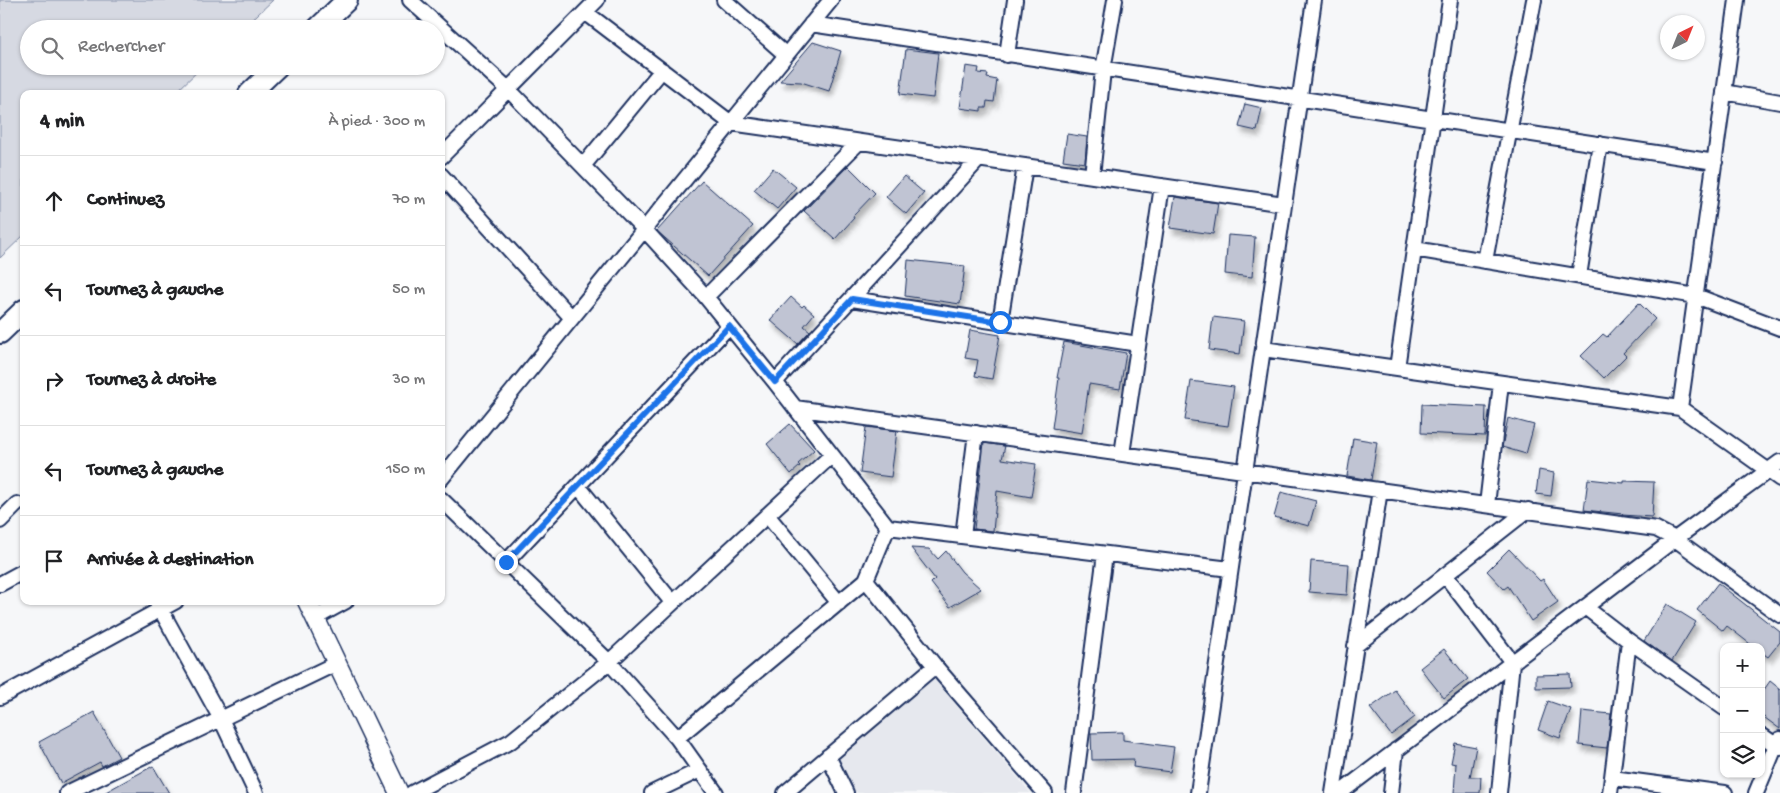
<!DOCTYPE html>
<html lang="fr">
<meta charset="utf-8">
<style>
body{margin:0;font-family:"Gochi Hand",sans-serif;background:#f2f2f2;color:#202124}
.controls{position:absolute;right:15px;bottom:15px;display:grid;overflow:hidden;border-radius:10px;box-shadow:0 1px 4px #0004}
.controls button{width:45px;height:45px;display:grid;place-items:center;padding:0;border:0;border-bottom:1px solid #e0e0e0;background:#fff;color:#202124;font:25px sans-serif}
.compass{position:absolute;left:1660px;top:15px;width:45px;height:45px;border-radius:50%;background:#fff;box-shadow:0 1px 4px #0004;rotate:43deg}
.stop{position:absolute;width:15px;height:15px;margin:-11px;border:4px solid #1a73e8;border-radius:50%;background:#fff}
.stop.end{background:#1a73e8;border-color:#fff;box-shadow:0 1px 5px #0008}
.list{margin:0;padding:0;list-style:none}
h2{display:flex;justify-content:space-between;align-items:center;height:65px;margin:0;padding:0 20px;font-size:21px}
h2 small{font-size:16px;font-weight:400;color:#757577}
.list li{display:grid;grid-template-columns:32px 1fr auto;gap:15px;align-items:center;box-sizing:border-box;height:90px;padding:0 20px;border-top:1px solid #e0e0e0}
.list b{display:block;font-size:19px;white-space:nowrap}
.list em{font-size:16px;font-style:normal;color:#757577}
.icon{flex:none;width:28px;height:28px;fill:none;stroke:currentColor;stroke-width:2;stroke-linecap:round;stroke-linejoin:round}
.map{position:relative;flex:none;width:1780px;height:793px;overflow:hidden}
.search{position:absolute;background:#fff;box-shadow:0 1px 4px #0004;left:20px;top:20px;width:425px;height:55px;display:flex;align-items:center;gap:12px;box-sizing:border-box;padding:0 18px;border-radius:28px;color:#757577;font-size:19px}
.panel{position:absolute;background:#fff;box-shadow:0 1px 4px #0004;left:20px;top:90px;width:425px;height:515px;border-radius:10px}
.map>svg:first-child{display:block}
.built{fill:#e6e8ee}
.green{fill:#d6d9e2;stroke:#7884a0}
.building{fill:#c0c4d3;stroke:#1b2f5e;filter:url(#shadow)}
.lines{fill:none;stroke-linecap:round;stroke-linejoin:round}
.minor-casing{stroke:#1b2f5e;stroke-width:18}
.tertiary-casing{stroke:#1b2f5e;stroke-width:21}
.secondary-casing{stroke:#1b2f5e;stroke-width:24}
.minor{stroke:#fff;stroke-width:14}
.tertiary{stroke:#fff;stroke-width:18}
.secondary{stroke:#fff;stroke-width:20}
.route{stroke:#1a73e8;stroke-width:6}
</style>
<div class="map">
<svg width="1780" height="793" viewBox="0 0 1780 793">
<defs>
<filter id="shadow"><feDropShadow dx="3" dy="5.5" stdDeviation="2.5" flood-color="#0004"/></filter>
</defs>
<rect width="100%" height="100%" fill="#f6f7f9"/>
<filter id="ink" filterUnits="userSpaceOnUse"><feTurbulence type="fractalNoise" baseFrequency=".02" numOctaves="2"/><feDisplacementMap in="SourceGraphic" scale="10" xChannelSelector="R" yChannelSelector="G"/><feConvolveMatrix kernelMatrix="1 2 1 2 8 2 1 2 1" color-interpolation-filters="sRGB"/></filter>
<g filter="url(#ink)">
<path class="built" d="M932,677L1031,793H856L839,758Z"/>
<path class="green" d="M0,0H273L242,29H29V66H203L174,94H24V235L0,258Z"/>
<path class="building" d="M813,42L841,51L829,91L801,82L780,81Z
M906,49L938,53L933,98L900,94Z
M966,66L979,68L978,73L988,74L987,78L997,80L994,102L987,101L986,108H981V111L960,108Z
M1245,104L1262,108L1257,131L1239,127Z
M1067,134L1087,137L1085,163L1063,160Z
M848,166L875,193L853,216L854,218L835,239L804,211Z
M773,168L796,187L777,209L754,190Z
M904,176L924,193L906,214L886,197Z
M702,181L753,226L708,276L657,231Z
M1175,197L1218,203L1213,234L1170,228Z
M1228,235L1255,237L1252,277L1225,274Z
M908,260L965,266L960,304L905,296Z
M791,297L802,307L804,305L814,314L804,326L810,331L798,344L770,320Z
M1639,303L1655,319L1623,353L1626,356L1604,378L1581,356L1603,334L1607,337Z
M1213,317L1244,321L1240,354L1209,350Z
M970,330L1000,335L992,379L975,376L978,360L965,358Z
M1064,342L1126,353L1120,389L1089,384L1082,433L1052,428L1059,378H1057Z
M1191,381L1234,387L1228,426L1185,420Z
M1422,404L1486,407L1485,436L1421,433Z
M1508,418L1534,425L1526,454L1502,447Z
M790,424L814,450L798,464L800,466L791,474L767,444Z
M866,427L897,431L891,477L860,473Z
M1353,438L1377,442L1371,480L1347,476Z
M984,443L1005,446L1002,459L1036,464L1031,497L997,491L993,531L974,529Z
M1539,470L1554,473L1551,496L1536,494Z
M1588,479L1624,483V481L1654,482L1652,517L1622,515L1623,514L1584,510Z
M1281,492L1316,501L1309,526L1274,517Z
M911,548L929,549L938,559L946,551L962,572L981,589L950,607L931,583L935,579Z
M1509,549L1540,581L1543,579L1558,602L1531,621L1508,586L1504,589L1487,571Z
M1311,561L1349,564L1347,595L1309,592Z
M1718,583L1780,632V642L1768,657L1761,652V647H1754L1727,626L1723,631L1697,610Z
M1667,604L1696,622L1672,661L1644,641Z
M1444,649L1468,679L1444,698L1420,668Z
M1570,674L1571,687L1536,688V675Z
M1770,681L1780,689V729L1761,715V694Z
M1395,690L1415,717L1391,735L1370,708Z
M1548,701L1571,709L1560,738L1538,730Z
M1582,711L1611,714L1607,748L1579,745Z
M94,712L119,757L102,766L100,762L61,783L39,742Z
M1123,732V740L1174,747L1170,772L1133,767L1134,759L1092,760L1091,733Z
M1455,743L1476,747L1470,777H1481L1480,793H1454L1456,764L1451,763Z
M153,766L169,793H104L127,780Z"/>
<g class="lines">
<defs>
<path id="minor" d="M410,0L508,89L644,229L706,297L775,382L888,527L1230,569
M724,0L786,55
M585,12L731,123L1284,204
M811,24L1715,162
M1007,55L1015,0
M1724,92L1780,102
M441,157L597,0
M583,166L662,70
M441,175L572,318
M1092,176L1103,70L1115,0
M1414,249L1696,296L1780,328
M1485,261L1534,0
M1579,276L1600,144
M706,297L859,142
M852,299L1138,344
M1000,322L1025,166
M1263,349L1680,408L1780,479
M1397,368L1450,0
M775,382L979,159
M795,408L1656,529L1675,539L1780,615
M1680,408L1737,0
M1122,454L1162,186
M441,479L831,0
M578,486L672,602
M441,499L609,662L677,738L716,793
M1487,505L1501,383
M767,515L839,603
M0,521L17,504
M963,536L976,433
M506,562L729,326
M1445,575L1512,662L1499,793
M866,580L935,666L1045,793
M0,584L24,571
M156,601L221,719L256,793
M1585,607L1629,641L1724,708
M315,618L346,601
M1355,646L1528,510
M0,697L176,601
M1761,735L1780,748
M677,738L866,580L888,527
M828,756L846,793
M1612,778L1725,793
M67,793L337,663
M412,793L511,741L609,662L832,455
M652,793L700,770
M785,793L935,666
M1074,793L1105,554
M1198,793L1314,0
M1333,793L1380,490
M1340,793L1675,539L1780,462
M1391,793L1396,750
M1610,793L1629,641
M1756,793L1776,745L1780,739"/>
<path id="tertiary" d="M307,601L399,793"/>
<path id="secondary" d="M317,29L347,0
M249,94L278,66
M0,333L24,310"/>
</defs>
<use href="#minor" class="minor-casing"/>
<use href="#tertiary" class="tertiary-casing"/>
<use href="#secondary" class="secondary-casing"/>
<use href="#minor" class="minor"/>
<use href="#tertiary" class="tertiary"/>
<use href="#secondary" class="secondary"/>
</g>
</g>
<g class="lines" filter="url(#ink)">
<path class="route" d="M506,562L729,326L775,382L852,299L1000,322"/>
</g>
</svg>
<div class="controls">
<button>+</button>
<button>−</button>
<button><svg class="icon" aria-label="layers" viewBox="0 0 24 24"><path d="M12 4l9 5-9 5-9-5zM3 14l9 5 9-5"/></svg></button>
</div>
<svg class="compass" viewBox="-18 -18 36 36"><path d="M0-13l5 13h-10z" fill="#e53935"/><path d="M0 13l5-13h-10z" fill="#757577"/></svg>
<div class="stop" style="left:1000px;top:322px"></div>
<div class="stop end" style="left:506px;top:562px"></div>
<div class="search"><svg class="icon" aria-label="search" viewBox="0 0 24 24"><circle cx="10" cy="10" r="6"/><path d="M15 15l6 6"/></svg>Rechercher</div>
<section class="panel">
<h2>4 min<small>À pied · 300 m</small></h2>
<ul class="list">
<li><svg class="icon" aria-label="ahead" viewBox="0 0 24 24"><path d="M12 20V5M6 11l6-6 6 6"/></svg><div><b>Continuez</b></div><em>70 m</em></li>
<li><svg class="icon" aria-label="left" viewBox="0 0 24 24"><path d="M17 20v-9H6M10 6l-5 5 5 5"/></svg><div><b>Tournez à gauche</b></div><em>50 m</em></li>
<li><svg class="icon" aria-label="right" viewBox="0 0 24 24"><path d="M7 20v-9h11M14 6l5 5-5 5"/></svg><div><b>Tournez à droite</b></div><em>30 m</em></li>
<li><svg class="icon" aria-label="left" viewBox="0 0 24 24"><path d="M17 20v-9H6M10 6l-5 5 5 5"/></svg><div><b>Tournez à gauche</b></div><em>150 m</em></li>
<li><svg class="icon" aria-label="arrive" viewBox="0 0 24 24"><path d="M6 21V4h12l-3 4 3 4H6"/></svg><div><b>Arrivée à destination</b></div></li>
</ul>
</section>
</div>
